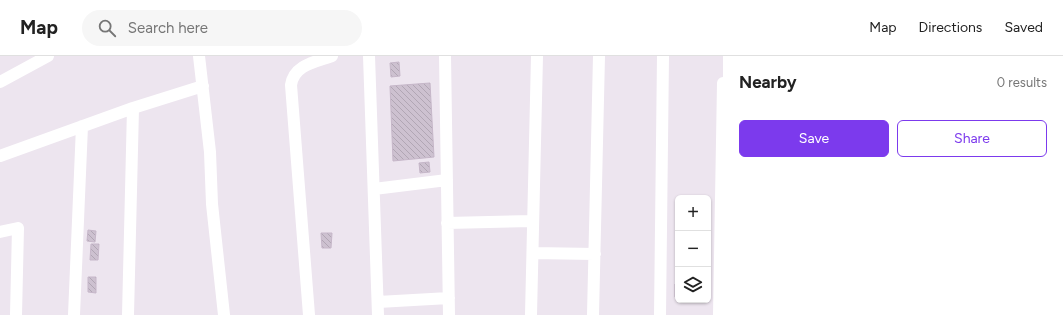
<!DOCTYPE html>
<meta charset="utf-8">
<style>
body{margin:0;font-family:Figtree,sans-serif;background:#f6f6f6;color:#222}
.controls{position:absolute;right:12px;bottom:12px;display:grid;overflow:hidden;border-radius:6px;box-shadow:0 1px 3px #0004}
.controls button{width:36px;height:36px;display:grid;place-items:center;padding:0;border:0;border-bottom:1px solid #e0e0e0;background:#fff;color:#222;font:20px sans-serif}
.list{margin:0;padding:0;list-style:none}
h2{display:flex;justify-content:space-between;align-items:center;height:52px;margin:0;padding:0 16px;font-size:17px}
h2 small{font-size:13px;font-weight:400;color:#767676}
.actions{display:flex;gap:8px;padding:12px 16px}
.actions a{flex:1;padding:9px 0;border:1px solid #7c3aed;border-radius:6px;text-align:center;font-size:14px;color:#7c3aed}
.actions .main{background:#7c3aed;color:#fff}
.icon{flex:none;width:22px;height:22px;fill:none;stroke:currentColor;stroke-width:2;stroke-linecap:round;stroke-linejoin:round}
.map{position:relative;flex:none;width:723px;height:259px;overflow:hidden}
header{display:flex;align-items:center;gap:24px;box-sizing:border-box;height:56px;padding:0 20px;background:#fff;border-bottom:1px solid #e0e0e0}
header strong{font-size:19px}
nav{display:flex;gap:22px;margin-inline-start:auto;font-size:14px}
.search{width:280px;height:36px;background:#f6f6f6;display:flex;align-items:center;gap:10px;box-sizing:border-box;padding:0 14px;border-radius:22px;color:#767676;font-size:15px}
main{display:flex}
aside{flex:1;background:#fff}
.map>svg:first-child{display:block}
.building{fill:url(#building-back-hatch);stroke:#c6b7c9}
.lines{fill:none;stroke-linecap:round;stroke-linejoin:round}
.minor{stroke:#fff;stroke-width:12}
</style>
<header>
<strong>Map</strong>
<div class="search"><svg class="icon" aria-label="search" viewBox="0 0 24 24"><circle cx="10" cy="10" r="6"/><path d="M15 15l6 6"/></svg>Search here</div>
<nav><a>Map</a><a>Directions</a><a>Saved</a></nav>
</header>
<main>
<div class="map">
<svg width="723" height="259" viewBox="0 0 723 259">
<defs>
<pattern id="building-back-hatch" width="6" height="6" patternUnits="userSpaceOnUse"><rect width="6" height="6" fill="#cdc1d0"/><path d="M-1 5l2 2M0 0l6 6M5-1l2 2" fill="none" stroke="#b1a6b4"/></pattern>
</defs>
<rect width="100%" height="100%" fill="#ede5ef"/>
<path class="building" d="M399,6L400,20L391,21L390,7Z
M430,27L434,101L393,105L390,30Z
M429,106L430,116L420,117L419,107Z
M88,174L96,175L95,186L87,185Z
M321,177H332L331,192H322Z
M91,188H99L98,204H90Z
M88,221H96V237L88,236Z
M678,227V241H675V228Z"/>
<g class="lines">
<path class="minor" d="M199,0L210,96L212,148L224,259
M369,0L378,259
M445,0L449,259
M0,26L48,0
M0,100L133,52L203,30
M374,133L447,124
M447,167L533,165
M0,176L18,172L16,259
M533,197L595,198
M378,246L449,242
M74,259L82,70
M128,259L133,52
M309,259L291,29C294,9 315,6 332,0
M531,259L537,0
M593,259L599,0
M660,259L663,0
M719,259L723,27"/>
</g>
</svg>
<div class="controls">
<button>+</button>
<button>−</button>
<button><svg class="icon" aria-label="layers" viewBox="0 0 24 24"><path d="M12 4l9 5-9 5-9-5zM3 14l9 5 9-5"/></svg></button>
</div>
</div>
<aside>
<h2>Nearby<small>0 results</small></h2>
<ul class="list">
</ul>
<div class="actions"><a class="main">Save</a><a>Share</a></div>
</aside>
</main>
